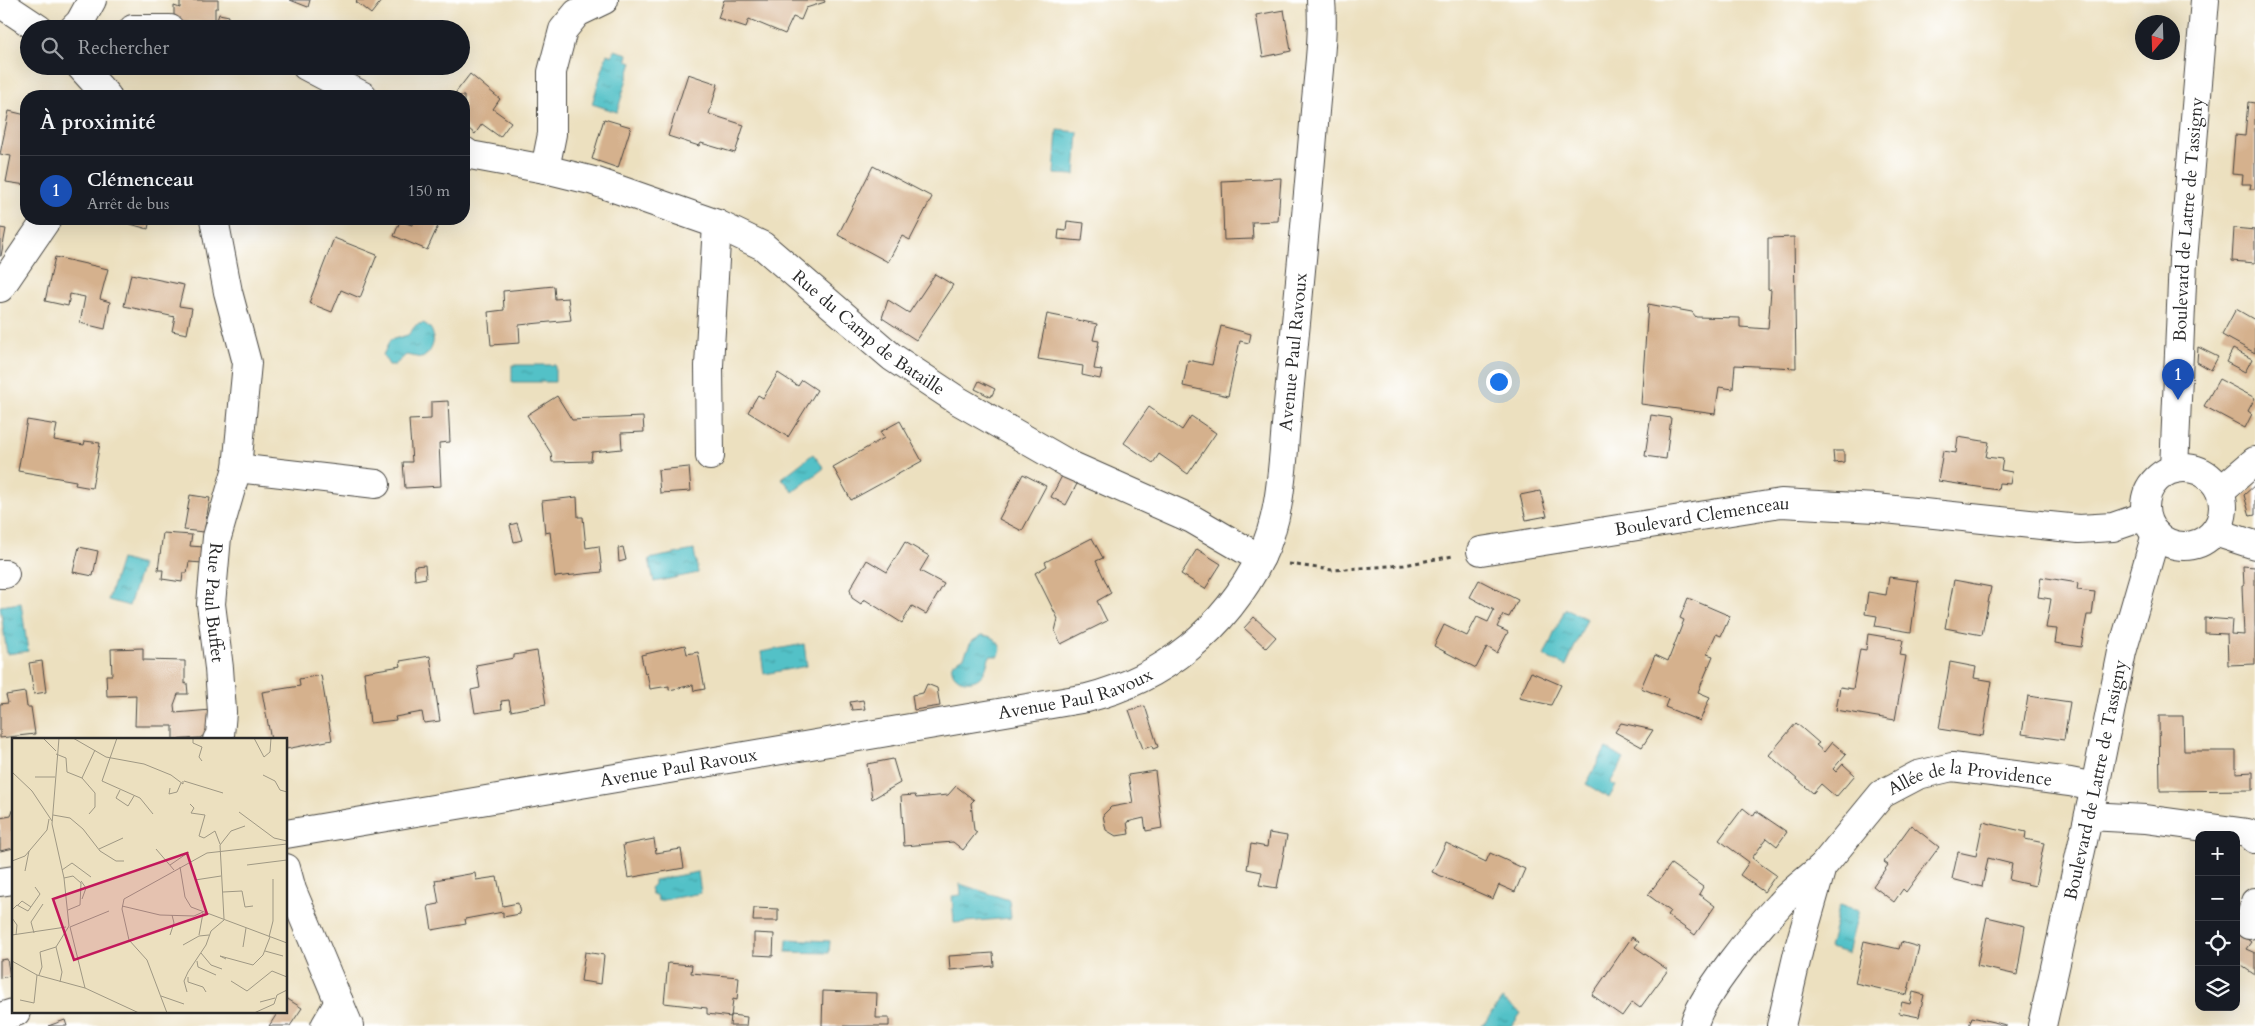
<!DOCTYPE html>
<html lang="fr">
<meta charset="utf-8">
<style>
body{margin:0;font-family:Cardo,serif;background:#20242c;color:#f1f3f6}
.controls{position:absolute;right:15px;bottom:15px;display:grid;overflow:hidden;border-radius:10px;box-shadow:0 5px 20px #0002}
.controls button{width:45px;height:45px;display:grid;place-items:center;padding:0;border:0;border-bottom:1px solid #363941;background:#171b24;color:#f1f3f6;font:25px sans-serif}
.compass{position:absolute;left:2135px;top:15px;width:45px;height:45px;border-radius:50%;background:#171b24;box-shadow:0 5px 20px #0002;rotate:199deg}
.you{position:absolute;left:1498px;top:381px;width:18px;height:18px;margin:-12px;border:4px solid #fff;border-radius:50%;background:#1a73e8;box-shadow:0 0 0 8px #1a73e833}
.badge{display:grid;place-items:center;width:32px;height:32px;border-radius:50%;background:#7c3aed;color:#fff;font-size:16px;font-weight:700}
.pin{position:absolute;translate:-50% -41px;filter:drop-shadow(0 1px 2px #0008)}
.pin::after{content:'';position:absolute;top:26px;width:18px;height:15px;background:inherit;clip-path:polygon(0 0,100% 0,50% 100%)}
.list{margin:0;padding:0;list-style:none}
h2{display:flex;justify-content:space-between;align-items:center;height:65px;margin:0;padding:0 20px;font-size:21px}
h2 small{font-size:16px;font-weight:400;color:#9ea1a6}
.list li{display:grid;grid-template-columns:32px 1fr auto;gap:15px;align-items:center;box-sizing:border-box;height:70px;padding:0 20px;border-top:1px solid #363941}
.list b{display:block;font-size:19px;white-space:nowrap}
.list p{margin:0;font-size:16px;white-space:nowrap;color:#9ea1a6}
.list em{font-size:16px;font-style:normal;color:#9ea1a6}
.icon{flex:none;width:28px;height:28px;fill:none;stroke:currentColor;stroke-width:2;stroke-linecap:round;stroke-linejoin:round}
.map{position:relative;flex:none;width:2255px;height:1026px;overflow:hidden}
.search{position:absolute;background:#171b24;box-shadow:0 5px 20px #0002;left:20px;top:20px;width:450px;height:55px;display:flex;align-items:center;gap:12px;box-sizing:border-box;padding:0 18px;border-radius:28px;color:#9ea1a6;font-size:19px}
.panel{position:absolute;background:#171b24;box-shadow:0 5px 20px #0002;left:20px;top:90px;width:450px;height:135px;border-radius:20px}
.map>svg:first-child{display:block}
.water{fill:url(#water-ripples);stroke:#3e7679}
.building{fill:#d5b18d}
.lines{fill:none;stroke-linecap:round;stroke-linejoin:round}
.minor-casing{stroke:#484641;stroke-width:30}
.path{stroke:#484641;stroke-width:3;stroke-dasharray:4 4;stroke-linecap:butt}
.minor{stroke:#fff;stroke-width:28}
.labels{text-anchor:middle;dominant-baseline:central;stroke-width:4.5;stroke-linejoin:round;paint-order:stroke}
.street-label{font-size:18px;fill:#2b2b2b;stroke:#fff}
.inset-road{fill:none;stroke:#9f9884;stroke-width:1}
.view{fill:#c2185b;fill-opacity:0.15;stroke:#c2185b;stroke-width:2.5}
.inset-edge{fill:none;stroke:#2b2b2b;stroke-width:2.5}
</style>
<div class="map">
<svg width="2255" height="1026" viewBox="0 0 2255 1026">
<defs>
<pattern id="water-ripples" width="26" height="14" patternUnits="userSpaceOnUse" patternTransform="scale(1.25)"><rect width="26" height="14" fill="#52c1c7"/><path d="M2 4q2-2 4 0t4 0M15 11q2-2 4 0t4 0" fill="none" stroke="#449da2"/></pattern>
</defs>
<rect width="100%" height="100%" fill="#fff"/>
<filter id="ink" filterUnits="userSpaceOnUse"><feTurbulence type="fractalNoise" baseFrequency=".02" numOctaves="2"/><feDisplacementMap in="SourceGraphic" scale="10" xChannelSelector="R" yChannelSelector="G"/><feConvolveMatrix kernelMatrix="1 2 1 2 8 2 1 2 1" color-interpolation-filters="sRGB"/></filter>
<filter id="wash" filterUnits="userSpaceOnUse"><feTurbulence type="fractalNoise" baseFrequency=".0096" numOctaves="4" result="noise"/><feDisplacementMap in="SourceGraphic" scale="20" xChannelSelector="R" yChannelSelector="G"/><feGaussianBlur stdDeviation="1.12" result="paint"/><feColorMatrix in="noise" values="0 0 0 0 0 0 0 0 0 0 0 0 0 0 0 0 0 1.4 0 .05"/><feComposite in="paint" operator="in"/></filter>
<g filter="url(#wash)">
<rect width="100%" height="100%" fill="#ece0bf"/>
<path class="water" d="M614,50L628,54L627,60L632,62L617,112L592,104L607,54L612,56Z
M1057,130L1078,132L1075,175L1054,174Z
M423,323C439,329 435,352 422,358L406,355L395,365H389L383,355L390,340L408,335L416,325Z
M512,365H555V382H512Z
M813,454L824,468L793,492L782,478Z
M694,550L698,573L654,582L649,559Z
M121,559L142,565L129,606L108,600Z
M21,603L28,651L7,654L0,606Z
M1565,609L1587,619L1566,666L1544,656Z
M982,635C991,636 998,639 1001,649L999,656H990C987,662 987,669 982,675C972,687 949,681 952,664L964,657L971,642Z
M804,644L807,666L764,674L761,652Z
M1606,748L1624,759L1610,783L1616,786L1609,798L1586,784Z
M698,872L701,893L658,901L657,896L652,894L650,888L654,884V880Z
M960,884L1009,900L1011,918L954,923L952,896L961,895Z
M1840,905L1859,910L1848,953L1829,948Z
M787,939L830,941L829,953L786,952Z
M1502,999L1521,1013L1512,1026H1482Z"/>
<g id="blocks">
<path class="building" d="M180,0H218V8H215V22L174,21V6L180,8Z
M290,0H310L308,7Z
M358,0H382L371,14L356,2Z
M724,0H824L825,2L806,8L801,20L793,17L785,34L749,19L746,27L718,18Z
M1284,10L1291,51L1263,57L1256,15Z
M219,14L229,16L224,29H214Z
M470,74L500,99L493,109L511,122L500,137L482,124L475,134L464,125V96H453Z
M688,74L718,84L709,114L744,125L735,153L701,143L699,146L668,136Z
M2248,102L2255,103V189H2250L2251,184H2242L2243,175L2232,174L2235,135L2245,136Z
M9,111L26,115V185L6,182L11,156L0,154Z
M604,119L631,127L618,168L592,159Z
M873,166L932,197L910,240L902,236L888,262L838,235Z
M1281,178L1278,221L1252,222L1253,239L1224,240L1222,181Z
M124,219H150L148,229L123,222Z
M414,219H421L438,226L427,250L394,236L400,221L412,225Z
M1067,221L1084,223L1082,241L1058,239L1059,230L1066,231Z
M0,228L6,229L1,256H0Z
M2234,228L2255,230V263L2232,261Z
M1794,237L1796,368L1735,365L1733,389L1719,387L1715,414L1641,404L1648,304L1692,312L1696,317L1740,318V327L1768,329L1771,290L1768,289V238Z
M334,238L377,255L360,298L341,290L332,312L309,303Z
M55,257L108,269L100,299L110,302L105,329L80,323L85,297L70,294L68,306L45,301Z
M131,274L184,285L179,306L192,308L187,334L172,331L175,317L124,306Z
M935,274L953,285L916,340L882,318L888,300L909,313Z
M554,286L555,299L568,298L571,320L519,325L520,343L491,345L488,312L504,310L503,291Z
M2236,309L2255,320V353L2222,335Z
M1047,314L1097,324L1093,340L1099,341L1094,369L1102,370L1100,379L1082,375L1083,366L1038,359Z
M1221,326L1251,334L1249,343L1240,341L1228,396L1183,386L1188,360L1212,365Z
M2198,347L2218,357L2211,370L2197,362Z
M2233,349L2252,359L2245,372L2226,362Z
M778,373L798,386L802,380L817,390L788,437L748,412L758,395L763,398Z
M2219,379L2255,398L2248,411L2252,414L2245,428L2204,406Z
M979,381L995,389L991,397L975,389Z
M557,396L572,420L643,417L644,432L621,433L622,449L592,452L591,461L552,462L551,453L527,415Z
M448,401L450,442L439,443L441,486L405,488L403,462H412L409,420L431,419V402Z
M1149,407L1182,430L1191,416L1216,433L1188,474L1159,454L1153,463L1124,443Z
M1651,415L1671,418L1666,459L1645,456Z
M27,420L57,425L54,440L84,445L85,441L100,443L92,488L75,485L76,481L18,471Z
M900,421L922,461L851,500L833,467L884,438L880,432Z
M1958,437L1989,442L1986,457L2003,459L2001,470L2012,472L2010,484L1999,483L1998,490L1938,481L1943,451L1956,453Z
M1833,451H1844V462L1834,463Z
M689,467L691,491L660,493L658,470Z
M1023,474L1046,486L1022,531L999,519Z
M1063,474L1078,482L1066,505L1051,497Z
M2255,485V515L2250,516L2244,495Z
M1540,491L1547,516L1526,520L1520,495Z
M190,495L210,498L204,532L184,530Z
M577,497L578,517H583L586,548L599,546L602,572L555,577L550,532L545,533L542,501Z
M517,523L522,540L514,542L510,525Z
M163,533L192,535L190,546L204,547L203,563L189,562L187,573H183L182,582L162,579L163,570H158Z
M1092,538L1103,558L1096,561L1111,593L1097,601L1107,621L1061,644L1055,631L1058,619L1035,573L1047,566L1045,562Z
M905,542L929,556L920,571L944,584L926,614L912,606L902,623L864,599L861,604L852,598L850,589L867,560L887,572Z
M79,547L98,551L93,576L73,572Z
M623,547L626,560L619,562L618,548Z
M1197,549L1221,564L1205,589L1181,574Z
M425,565L426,578L415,580L414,566Z
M2243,566L2255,567V664L2228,665L2227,634L2205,633V618L2232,620L2231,634L2244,635L2242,586H2244Z
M1889,577L1918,581L1911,632L1875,626L1877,616L1865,614L1868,592L1886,595Z
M2041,577L2078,583L2077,590L2095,592L2092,615H2087L2081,647L2055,643L2057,629L2046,628L2051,599L2038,597Z
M1479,580L1518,600L1509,617L1503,615L1497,627L1508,632L1497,653L1487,647L1476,668L1434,646L1444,625L1467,636L1477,617L1488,622L1494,610L1470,597Z
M1954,580L1991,587L1982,635L1945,628Z
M1688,598L1730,616L1721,636L1716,634L1707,654L1713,656L1698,692L1710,697L1700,721L1665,707L1668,699L1641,688L1655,655L1668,661L1684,620L1680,618Z
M1254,617L1276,637L1266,648L1244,628Z
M1868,634L1903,640L1900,655L1906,656L1895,720L1836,710L1840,687L1853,689L1860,649L1866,650Z
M685,645L687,654L698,652L705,689L694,691L693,685L669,690V686L650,689L647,673L645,674L641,655Z
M143,648V660L185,661V684L187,683L188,694H178L174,705L175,713L211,710L207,733L200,738L173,740V726H135L136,695L107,696L106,675H112L111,649Z
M537,651L546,704L511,711L509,700L501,701L502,709L475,713L471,690L480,688L476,665L514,658V655Z
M430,656L440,721L424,723L422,712L395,717L396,720L370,723L364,672L401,666L400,661Z
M42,661L46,692L34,694L29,663Z
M1950,662L1976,667L1974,678L1992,681L1983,736L1939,729Z
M1531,672L1561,685L1551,705L1519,698Z
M321,675L332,740L286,749V740H271L262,692L300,686L299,679Z
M927,684L937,688L940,706L914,710L912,695L923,693Z
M25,692L27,707H31L35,734L0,738V704L8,703L6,695Z
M2028,696L2070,702L2064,740L2022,734Z
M863,700L865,709L852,710L850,702Z
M1145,706L1158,747L1153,749L1152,746L1143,749L1129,710Z
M2159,716H2183L2184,751H2236V773L2253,772V790L2160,791Z
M1621,723L1653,730L1642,747L1615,732Z
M1796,723L1819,743L1816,745L1824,752L1832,742L1846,754L1833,769L1836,772L1843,764L1855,775L1836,797L1821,784L1813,793L1769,755Z
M893,759L900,783L872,799L867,764Z
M1155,771L1162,828L1146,831L1144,818L1127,822L1129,834L1116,836L1106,830L1103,815L1111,807L1133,803L1128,775Z
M956,786L974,800L971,803L974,830L977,832L963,850L953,842L904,846L901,796L915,795L916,798L948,795Z
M14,808V848L0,851V818L11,816Z
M1743,808L1753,816L1756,811L1787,832L1777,846L1767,838L1752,858L1776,875L1764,892L1740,875L1749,862L1719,840Z
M1983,822L2026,832L2025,839L2044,843L2035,886L2009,880L2012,864L1988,858L1982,887L1952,879L1958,852L1976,856Z
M1911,825L1939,847L1906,892L1903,889L1894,902L1873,886L1888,865L1884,862Z
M1269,833L1287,836L1277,888L1259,885L1262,872L1247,869L1251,844L1267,847Z
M654,839L656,853L681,849L684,868L628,878L623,845Z
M1446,843L1486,862L1490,853L1525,869L1515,892L1499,885L1493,899L1432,872Z
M1671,864L1703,887L1699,894L1715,906L1695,935L1667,915L1670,911L1648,895Z
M475,873L476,880L497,877L503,906L518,903L520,914L503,917V912L465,919L466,924L432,930L428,906L439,904L435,880Z
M754,908L778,909V921H753Z
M1987,917L2025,926L2017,975L1977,966Z
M2236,931L2251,942L2246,949L2255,953V975L2236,962Z
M754,933L774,934L773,956L754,955Z
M1632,937L1639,942L1635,947L1668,970L1640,1008L1632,1002L1622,1016L1592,995Z
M1864,941L1899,949L1901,942L1919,947L1907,995L1855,983Z
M585,952L604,955L601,984L581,981Z
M993,953L994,966L950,970L949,956Z
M7,959L10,976L0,978V960Z
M668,963L692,965L691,973L739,977L737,1000L733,999L731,1017L707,1014V1008L664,1003Z
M823,991L877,993L876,1018H889V1026H822Z
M1913,992L1924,995L1919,1017L1899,1013L1902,1002L1910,1004Z
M286,998L302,1008L290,1026H269L278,1012H286Z
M731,1015L747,1017L746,1026H730Z
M1972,1017L2006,1025V1026H1969Z
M65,1020L67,1026H48Z"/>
</g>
</g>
<g filter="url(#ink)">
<use href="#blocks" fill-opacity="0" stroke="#484641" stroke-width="1"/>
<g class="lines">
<defs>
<g id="minor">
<path d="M0,3L39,29"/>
<path d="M73,29L80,22L92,0"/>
<path d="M133,29H170"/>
<path d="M80,66L107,96"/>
<path d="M306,66L363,96"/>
<path id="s1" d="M464,151L470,155L545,169L594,181L717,224L763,246L892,357L957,400L1070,465L1192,519L1247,551L1261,557"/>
<path d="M545,169L552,134V72L563,30L577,13L604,0"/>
<path id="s2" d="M214,219L228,292L247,363L237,468L217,537L211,604L219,668L222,712L220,735L217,740"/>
<path d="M0,288L47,219"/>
<path d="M710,456L709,366L717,224"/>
<circle cx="2184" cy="507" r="39"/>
<path d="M237,468L376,484"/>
<path id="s3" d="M2174,469L2183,260L2205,0"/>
<path d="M2220,491L2255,461"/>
<path d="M2215,532L2255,545"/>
<path id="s4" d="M1481,551L1781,503L1876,508L2079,529L2113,527L2145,516"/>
<path d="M0,574H5"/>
<path d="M2089,816L2145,819L2248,833L2255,839"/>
<path id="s5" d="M286,834L1087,698C1163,679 1225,629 1261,557C1281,517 1282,469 1286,425C1290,384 1294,343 1298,302C1304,238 1310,175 1315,111C1318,75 1324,36 1321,0"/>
<path d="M286,868L292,890L349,1026"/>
<path d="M0,882L14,880"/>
<path d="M2249,925L2255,902"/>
<path d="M0,1017L16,1012"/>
<path d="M325,1026L339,1002"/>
<path d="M1694,1026C1698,999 1758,927 1779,905C1791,891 1808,879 1822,867"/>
<path id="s6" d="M1781,1026L1800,944L1822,867L1882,794L1918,775L1952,767L2070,782L2095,787"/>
<path id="s7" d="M2042,1026L2095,787L2122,652L2156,534"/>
</g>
</defs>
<use href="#minor" class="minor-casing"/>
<path class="path" d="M1289,564L1332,570L1404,565L1453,556"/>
<use href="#minor" class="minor"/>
</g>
</g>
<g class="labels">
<g class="street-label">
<text stroke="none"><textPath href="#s3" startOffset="250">Boulevard de Lattre de Tassigny</textPath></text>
<text stroke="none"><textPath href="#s1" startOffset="452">Rue du Camp de Bataille</textPath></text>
<text stroke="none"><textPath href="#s5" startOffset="1252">Avenue Paul Ravoux</textPath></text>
<text stroke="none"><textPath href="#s4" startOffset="224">Boulevard Clemenceau</textPath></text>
<text stroke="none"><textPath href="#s2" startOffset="391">Rue Paul Buffet</textPath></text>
<text stroke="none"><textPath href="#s5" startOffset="802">Avenue Paul Ravoux</textPath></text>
<text stroke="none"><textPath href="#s5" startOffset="398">Avenue Paul Ravoux</textPath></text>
<text stroke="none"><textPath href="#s7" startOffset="252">Boulevard de Lattre de Tassigny</textPath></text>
<text stroke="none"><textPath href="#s6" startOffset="351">Allée de la Providence</textPath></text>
</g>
</g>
<g transform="translate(12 738)">
<rect width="275" height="275" fill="#ece0bf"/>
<path class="inset-road" d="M31,0L44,13M47,0L40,86L52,140L57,188M61,0L94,19L132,26L159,37L171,46V43M105,0L90,43L128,60L141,76M181,0V5L190,9L187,19L190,23M242,0L252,19L258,14L259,0M44,16L54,20L55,34L70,40L83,55V69L77,76M0,34L20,53L40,83M251,37L263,43L268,52L275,54M23,39H43M70,40L83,12M172,43L211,55M158,50L157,56L165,54L169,45M108,52L104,60L116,68L122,58M178,66L182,70L179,75L193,77L187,98L192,100L203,93L208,106M227,74L262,100L275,103M41,77L58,80L71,91L88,113L104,123H112M87,111L111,100M144,111L162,132M0,123L13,118L35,92L37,81M158,127L177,114M235,127L275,122M168,129L173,159L179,169L275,205M50,132L60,125L79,139M13,133L17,113M52,140L61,138L69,145L68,167L56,172M183,142L209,138M69,143L74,150L70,161M211,154L230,153L233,169L241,168M6,167L10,163L19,169M110,168L148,177L182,178L191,174M0,172L5,167L16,173L28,156L23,149M0,180L5,187L4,197M212,181L208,107L219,93L233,88M58,189L73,250M58,189L97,173M22,195L19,184L31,166M0,197L54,189M158,197L162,185L160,177M187,197L191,175M257,199L261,183V141M171,207L187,198L197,197M231,209L234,190M253,213L271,218M189,215L199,227L210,231M214,221L208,218L241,227L251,217L258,199M0,223L25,237L73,250L127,275M185,223L186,229L204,237M27,237L30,229L28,214L44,209M176,239V244L191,249L194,254M219,243L235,253L260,233L275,239M48,244L50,234L44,209L57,188M175,254L172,243L176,234L194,207L199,193L212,182M149,258L172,266M8,262L22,265L25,237M248,264L263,260M155,275L135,222L117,202L110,171L112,161L195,115L275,106M242,275L262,266L265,257L275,252"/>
<path class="view" d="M175,115L195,176L62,222L41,161Z"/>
<rect width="275" height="275" class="inset-edge"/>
</g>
</svg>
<div class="controls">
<button>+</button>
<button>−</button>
<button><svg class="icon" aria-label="locate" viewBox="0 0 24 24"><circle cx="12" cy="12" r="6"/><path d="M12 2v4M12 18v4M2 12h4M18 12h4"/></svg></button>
<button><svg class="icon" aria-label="layers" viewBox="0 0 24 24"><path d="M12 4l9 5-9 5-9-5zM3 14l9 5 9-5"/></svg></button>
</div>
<svg class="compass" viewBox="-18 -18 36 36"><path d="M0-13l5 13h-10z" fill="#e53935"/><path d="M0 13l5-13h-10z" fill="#9ea1a6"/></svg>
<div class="you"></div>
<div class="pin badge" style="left:2178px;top:400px;background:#1a4fb4">1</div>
<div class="search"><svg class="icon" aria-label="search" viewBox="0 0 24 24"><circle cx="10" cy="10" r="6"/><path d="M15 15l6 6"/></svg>Rechercher</div>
<section class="panel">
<h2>À proximité<small></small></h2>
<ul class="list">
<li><span class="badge" style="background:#1a4fb4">1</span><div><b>Clémenceau</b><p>Arrêt de bus</p></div><em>150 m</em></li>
</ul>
</section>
</div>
